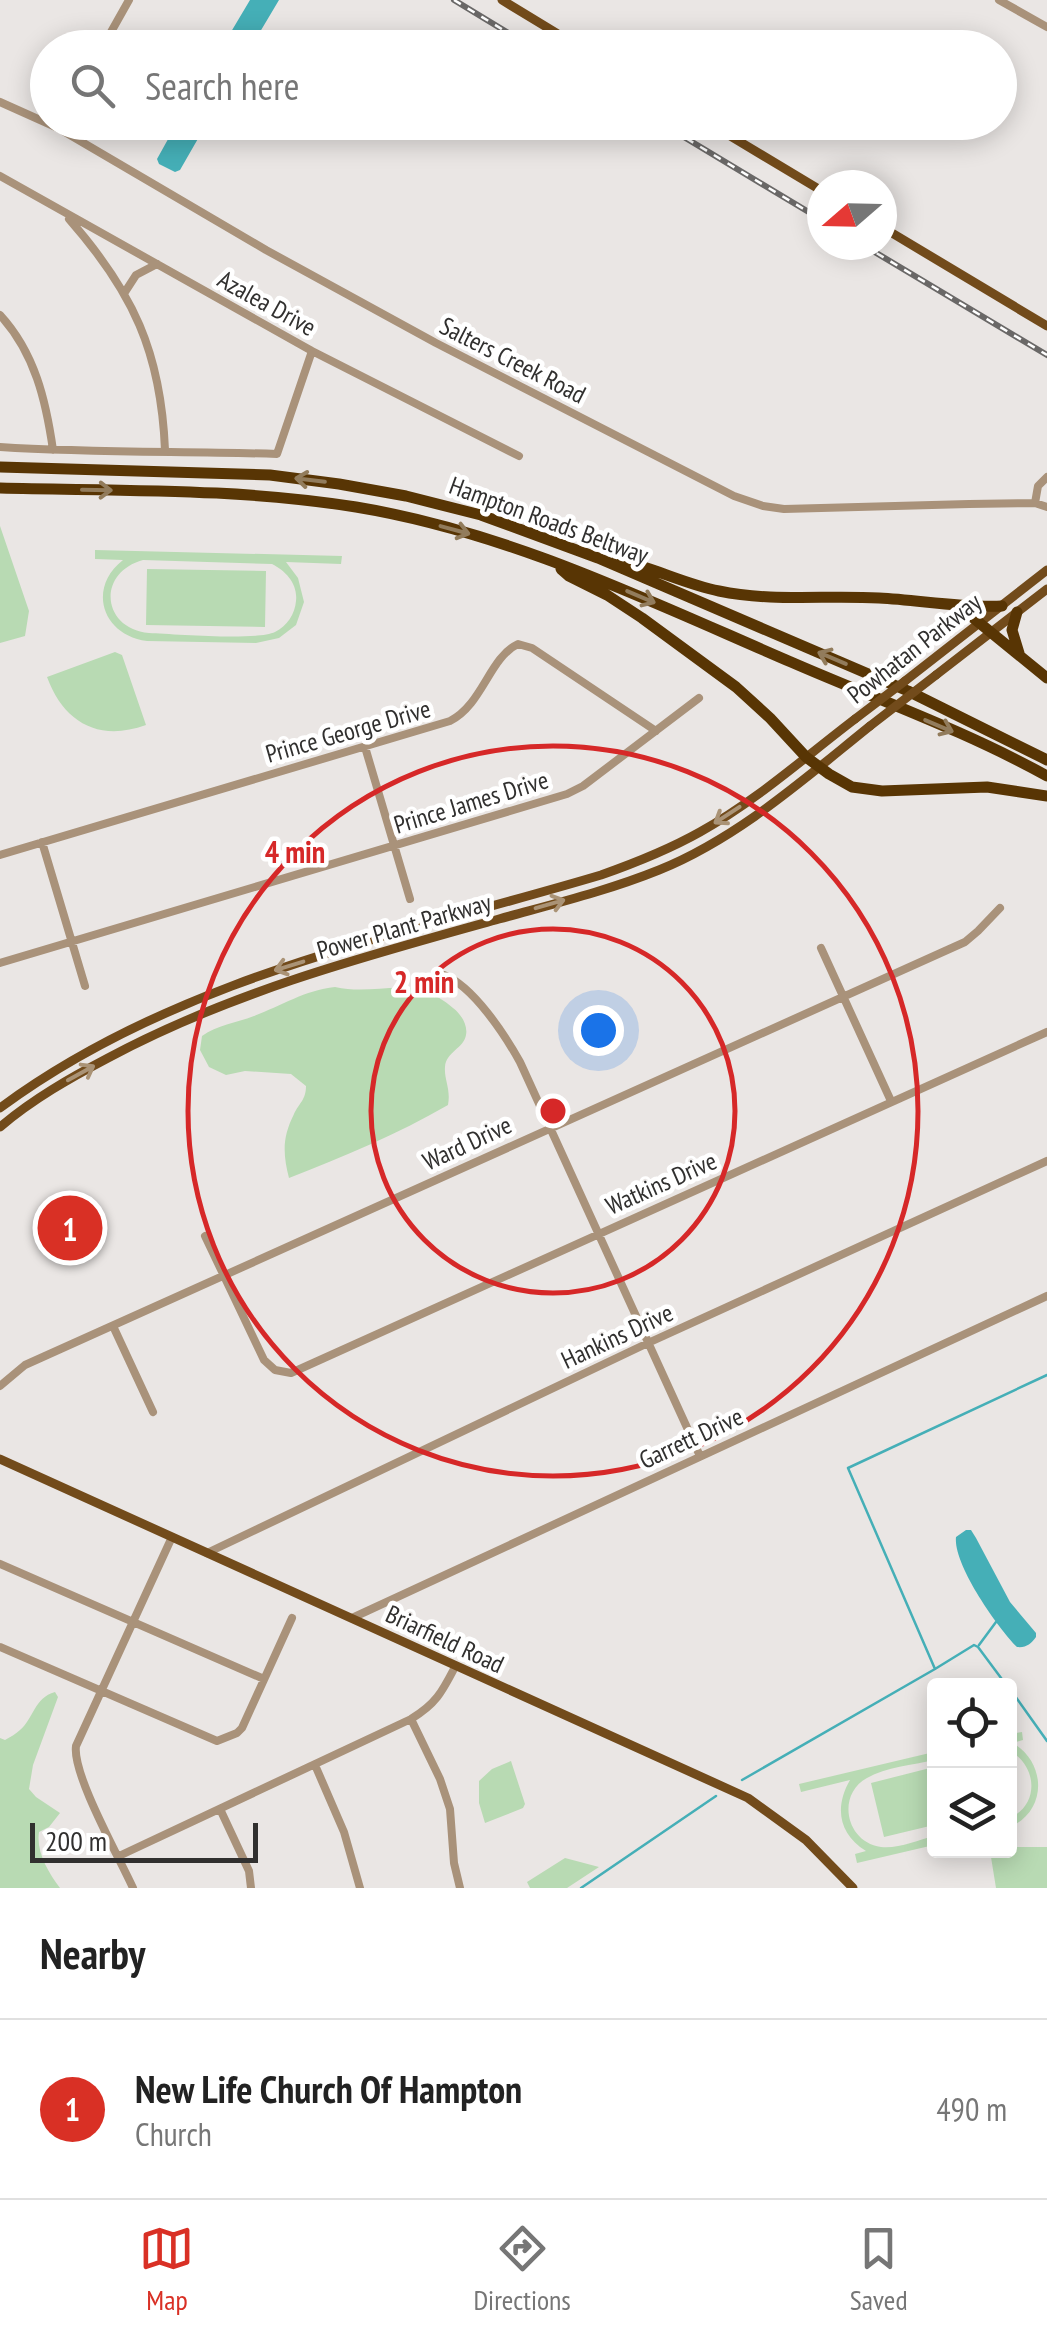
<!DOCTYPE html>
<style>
body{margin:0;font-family:"PT Sans Narrow",sans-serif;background:#f6f6f6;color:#222}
.controls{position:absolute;right:30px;bottom:30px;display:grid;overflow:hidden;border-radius:10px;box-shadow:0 5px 25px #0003}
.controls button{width:90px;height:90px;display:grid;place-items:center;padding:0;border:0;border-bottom:2px solid #e0e0e0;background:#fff;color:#222;font:50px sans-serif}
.compass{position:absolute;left:807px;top:170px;width:90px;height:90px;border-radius:50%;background:#fff;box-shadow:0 5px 25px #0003;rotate:250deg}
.scale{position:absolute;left:30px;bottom:25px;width:228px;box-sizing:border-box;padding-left:10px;border:5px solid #31302f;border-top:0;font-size:28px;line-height:35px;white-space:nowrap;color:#31302f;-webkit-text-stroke:8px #fff;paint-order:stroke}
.you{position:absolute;left:598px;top:1030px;width:35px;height:35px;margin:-25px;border:8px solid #fff;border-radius:50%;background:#1a73e8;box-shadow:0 0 0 15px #1a73e833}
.badge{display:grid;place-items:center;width:65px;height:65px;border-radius:50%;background:#d93025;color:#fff;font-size:32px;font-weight:700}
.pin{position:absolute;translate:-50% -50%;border:5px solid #fff;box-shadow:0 2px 10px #0006}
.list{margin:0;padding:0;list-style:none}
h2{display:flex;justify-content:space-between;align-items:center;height:130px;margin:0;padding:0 40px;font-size:42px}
h2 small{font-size:32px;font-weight:400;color:#767676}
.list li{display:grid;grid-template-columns:65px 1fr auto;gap:30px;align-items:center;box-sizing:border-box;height:180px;padding:0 40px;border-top:2px solid #e0e0e0}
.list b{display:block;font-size:38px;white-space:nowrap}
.list p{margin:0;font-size:32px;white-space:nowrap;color:#767676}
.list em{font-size:32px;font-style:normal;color:#767676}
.icon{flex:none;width:55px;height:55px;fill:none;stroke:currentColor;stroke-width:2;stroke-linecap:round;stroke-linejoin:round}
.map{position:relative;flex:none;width:1047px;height:1888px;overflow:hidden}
.search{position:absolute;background:#fff;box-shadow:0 5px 25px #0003;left:30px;right:30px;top:30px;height:110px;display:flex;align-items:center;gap:25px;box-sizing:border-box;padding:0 35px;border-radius:55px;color:#767676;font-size:38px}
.sheet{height:310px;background:#fff}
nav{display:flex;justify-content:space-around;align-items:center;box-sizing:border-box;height:140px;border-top:2px solid #e0e0e0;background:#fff;font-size:28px;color:#767676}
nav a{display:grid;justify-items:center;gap:5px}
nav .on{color:#d93025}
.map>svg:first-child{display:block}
.green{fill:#b8dab3;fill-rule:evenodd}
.water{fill:#45afb7}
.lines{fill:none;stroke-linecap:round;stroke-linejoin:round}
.stream{stroke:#45afb7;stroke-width:2.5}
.minor{stroke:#a9927a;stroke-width:8}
.major{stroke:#724b1b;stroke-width:9}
.highway{stroke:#583504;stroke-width:11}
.rail-casing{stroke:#6a6867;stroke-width:6}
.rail{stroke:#fff;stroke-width:2.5;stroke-dasharray:8;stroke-linecap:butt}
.major-bridge{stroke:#724b1b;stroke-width:9}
.oneway{stroke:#927c5c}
.oneway2{stroke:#aa9376}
.ring{fill:none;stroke:#d62828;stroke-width:5}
.labels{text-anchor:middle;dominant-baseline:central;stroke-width:9;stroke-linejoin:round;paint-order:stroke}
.street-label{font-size:25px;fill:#31302f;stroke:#fff}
.centre{fill:#d62828;stroke:#fff;stroke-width:5}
.ring-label{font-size:30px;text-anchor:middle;font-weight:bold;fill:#d62828;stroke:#fff;stroke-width:9;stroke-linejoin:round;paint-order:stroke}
</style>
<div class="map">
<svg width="1047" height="1888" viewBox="0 0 1047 1888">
<rect width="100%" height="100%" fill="#eae6e4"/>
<path class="green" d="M0,526L29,611L25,636L0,643Z
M95,550L342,556L341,564L286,562L298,578L304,602L296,625L279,638L256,643L147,641C102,635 87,588 123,560L95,559ZM143,560L272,564C286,571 298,584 296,601C295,614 287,626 275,632C256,641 174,634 149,633C102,629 96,573 143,560Z
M147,569L266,571L265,627L146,625Z
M115,652L122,655L146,725C99,742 64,723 47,677Z
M335,987C379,997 412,972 453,1008C461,1014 468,1025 466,1035C464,1048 446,1052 445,1067C444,1080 451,1089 448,1105C398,1134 343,1157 289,1178C283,1154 282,1138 294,1114C299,1103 306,1100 306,1086L291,1074L245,1071L226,1075L209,1067L200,1050L202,1036C217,1025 236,1023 254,1016C281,1006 305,990 335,987Z
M55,1692L58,1697L33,1765L29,1789L36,1797L60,1813L49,1827L39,1832C36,1852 48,1872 60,1888H0V1738L5,1740C10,1737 16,1734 20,1730C34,1718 34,1698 55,1692Z
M1022,1732L1023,1740L1013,1743C1047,1763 1047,1811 1010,1827V1818C1040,1804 1037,1766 1010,1751V1734Z
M934,1752V1760C913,1765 886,1767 867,1778C836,1795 846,1842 881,1847C898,1849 918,1840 934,1836V1845L857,1863L855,1854L866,1851C839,1834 834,1808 850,1780L801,1792L799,1784Z
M511,1761L525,1804L523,1808L485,1823L479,1803V1781L492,1769Z
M934,1767V1825L884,1837L871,1783Z
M1010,1847H1047V1888H996L990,1851L1010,1850Z
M565,1858L599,1867L567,1888H530L527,1882Z"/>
<path class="water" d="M250,0H279L251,47H222Z
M177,123H207L180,170L175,172L159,164L157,159Z
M966,1530H971L976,1538L1010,1602L1036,1633V1637C1031,1644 1026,1648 1017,1647C997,1627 953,1564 956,1537Z"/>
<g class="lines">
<path class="stream" d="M979,1645L996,1622
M935,1669L974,1645L978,1647L1007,1686
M1010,1689L1047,1741
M742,1780L935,1669L848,1468L1047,1375
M581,1888L716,1796"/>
<path class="minor" d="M999,0L1047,27
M102,48L129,0
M0,102L58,128L266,250L436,343L734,496L763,506L784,509L969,504L1035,503L1047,507
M0,176L312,351L519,456
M69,219C133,292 161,352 165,450
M125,292L136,275L157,264
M0,315C35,353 46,401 53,450
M0,447C92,453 185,451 277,454L312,351
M1035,503L1038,486L1047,477
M365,747L410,899
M42,842L85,986
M0,855L450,721C483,704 489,658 518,644L532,648L656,731
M821,948L891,1101
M0,963L567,794L583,786L699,698
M444,975C473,986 505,1035 520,1062L700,1456
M205,1236L264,1360L275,1370L291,1373L1047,1032
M113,1326L153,1412
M0,1386L25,1365L965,942L978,931L1000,908
M207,1553L648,1343L1047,1161
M0,1564L264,1679
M352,1618L1047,1296
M0,1647L217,1741L237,1733L242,1728L292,1618
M411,1719L440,1779L450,1809L454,1863L460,1888
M315,1765L344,1832L360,1888
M220,1809L249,1871L251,1888
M119,1856L411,1719C436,1704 442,1692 455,1667
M133,1888C119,1857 72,1774 76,1746L172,1537"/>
<path class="major" d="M502,0L581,48
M707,122L822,191
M882,227L1047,326
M936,675L1047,589
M905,681L1047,570
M0,1108C175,978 396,936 601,875C635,863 668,850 700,832C756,801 805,757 855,719
M0,1127C33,1099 70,1078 108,1058C231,992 366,956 499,919C553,904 607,891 659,870C738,838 804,779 870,726
M0,1459L748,1798L806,1840L853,1888"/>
<path class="highway" d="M0,467L270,475L339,484L406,496L481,515L598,558L908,691L1047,760
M0,488C119,491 238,488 356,507C509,532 649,601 791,662C876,699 966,731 1047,776
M617,560C650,566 684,584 719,591C772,602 825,595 879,598C920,600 961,608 1002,606
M561,569L569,576L607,595L642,618L736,687L770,718L806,757L829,774L852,787L882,791L987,787L1047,796
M955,605L966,612L1047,678
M1017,612L1012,630L1019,653"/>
<defs>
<path id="rail" d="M454,0L533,48
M659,122L822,220
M863,245L1047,355"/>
</defs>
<use href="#rail" class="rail-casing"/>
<use href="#rail" class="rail"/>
<path class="major-bridge" d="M855,719L905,681
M870,726L936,675"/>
</g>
<defs><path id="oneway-shaft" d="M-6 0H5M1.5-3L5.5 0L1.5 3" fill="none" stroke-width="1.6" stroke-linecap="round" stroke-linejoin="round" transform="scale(2.5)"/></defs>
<g class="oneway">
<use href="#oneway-shaft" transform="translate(310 480) rotate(-173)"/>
<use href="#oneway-shaft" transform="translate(97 490) rotate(1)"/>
<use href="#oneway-shaft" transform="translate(455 530) rotate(15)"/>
<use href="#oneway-shaft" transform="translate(641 597) rotate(23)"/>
<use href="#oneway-shaft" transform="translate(832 658) rotate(-157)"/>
<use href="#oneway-shaft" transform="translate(939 726) rotate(23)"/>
</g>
<g class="oneway2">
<use href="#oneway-shaft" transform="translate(727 815) rotate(147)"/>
<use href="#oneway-shaft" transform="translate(550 904) rotate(-16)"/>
<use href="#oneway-shaft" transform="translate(289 966) rotate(163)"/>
<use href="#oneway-shaft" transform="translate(81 1073) rotate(-29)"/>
</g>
<g class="ring">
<circle cx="553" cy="1111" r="182"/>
<circle cx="553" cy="1111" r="365"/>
</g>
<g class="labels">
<g class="street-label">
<text transform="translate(267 303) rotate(29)">Azalea Drive</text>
<text transform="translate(513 360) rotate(27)">Salters Creek Road</text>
<text transform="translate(549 520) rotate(20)">Hampton Roads Beltway</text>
<text transform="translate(914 648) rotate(-38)">Powhatan Parkway</text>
<text transform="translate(348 731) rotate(-16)">Prince George Drive</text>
<text transform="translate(471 802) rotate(-17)">Prince James Drive</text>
<text transform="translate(404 926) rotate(-16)">Power Plant Parkway</text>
<text transform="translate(467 1143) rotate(-25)">Ward Drive</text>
<text transform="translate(661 1183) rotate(-24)">Watkins Drive</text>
<text transform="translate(617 1336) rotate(-25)">Hankins Drive</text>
<text transform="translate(691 1438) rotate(-25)">Garrett Drive</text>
<text transform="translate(445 1639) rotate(25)">Briarfield Road</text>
</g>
</g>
<circle cx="553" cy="1111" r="15" class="centre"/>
<g class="ring-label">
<text x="295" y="863">4 min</text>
<text x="424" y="993">2 min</text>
</g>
</svg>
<div class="controls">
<button><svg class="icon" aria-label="locate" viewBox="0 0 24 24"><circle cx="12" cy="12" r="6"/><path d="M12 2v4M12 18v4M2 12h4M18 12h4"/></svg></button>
<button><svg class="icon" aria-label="layers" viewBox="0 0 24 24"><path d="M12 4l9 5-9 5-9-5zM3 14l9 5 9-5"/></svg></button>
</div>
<svg class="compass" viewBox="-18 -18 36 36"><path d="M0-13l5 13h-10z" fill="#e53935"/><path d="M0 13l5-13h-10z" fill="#767676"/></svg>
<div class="scale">200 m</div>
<div class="you"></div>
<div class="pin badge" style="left:70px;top:1228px">1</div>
<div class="search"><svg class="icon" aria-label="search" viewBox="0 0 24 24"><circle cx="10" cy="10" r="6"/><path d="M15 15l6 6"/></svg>Search here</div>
</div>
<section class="sheet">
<h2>Nearby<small></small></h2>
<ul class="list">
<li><span class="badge">1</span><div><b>New Life Church Of Hampton</b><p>Church</p></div><em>490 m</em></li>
</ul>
</section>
<nav>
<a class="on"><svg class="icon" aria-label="map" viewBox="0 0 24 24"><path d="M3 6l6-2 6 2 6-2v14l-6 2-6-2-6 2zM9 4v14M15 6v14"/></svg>Map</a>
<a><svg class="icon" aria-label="directions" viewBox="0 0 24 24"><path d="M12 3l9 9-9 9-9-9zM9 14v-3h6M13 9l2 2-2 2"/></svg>Directions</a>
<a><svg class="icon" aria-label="saved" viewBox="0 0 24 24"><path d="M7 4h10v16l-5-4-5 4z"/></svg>Saved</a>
</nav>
